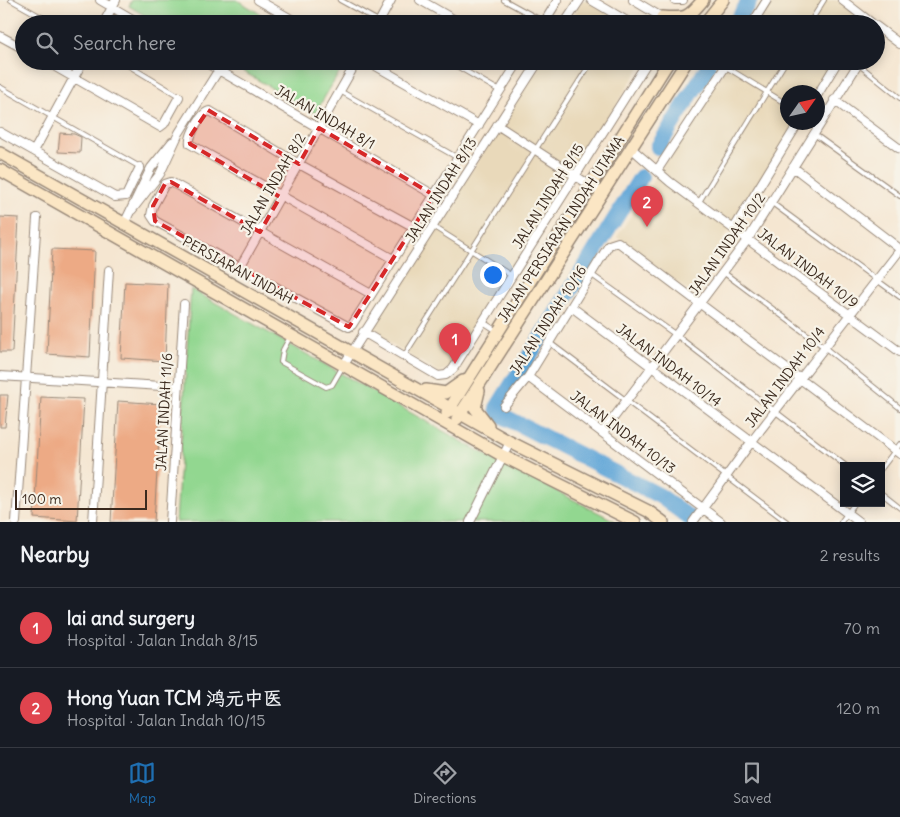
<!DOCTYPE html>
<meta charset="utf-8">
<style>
body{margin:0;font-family:Delius,"LXGW WenKai TC",sans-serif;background:#20242c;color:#f1f3f6}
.controls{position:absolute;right:15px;bottom:15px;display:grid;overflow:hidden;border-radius:0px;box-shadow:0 2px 12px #0003}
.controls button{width:45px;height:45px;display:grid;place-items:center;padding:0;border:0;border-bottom:1px solid #363941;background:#171b24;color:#f1f3f6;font:25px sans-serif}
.compass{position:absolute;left:780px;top:85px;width:45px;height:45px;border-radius:50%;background:#171b24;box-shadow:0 2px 12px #0003;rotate:56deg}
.scale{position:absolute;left:15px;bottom:12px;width:132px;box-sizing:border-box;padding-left:5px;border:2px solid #3b2a1e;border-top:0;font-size:14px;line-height:18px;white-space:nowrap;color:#3b2a1e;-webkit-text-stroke:4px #f7f3e8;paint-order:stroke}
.you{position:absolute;left:492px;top:274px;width:18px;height:18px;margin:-12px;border:4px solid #fff;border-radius:50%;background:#1a73e8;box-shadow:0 0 0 8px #1a73e833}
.badge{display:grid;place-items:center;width:32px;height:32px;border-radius:50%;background:#1f6fb2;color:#fff;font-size:16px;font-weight:700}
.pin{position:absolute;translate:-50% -41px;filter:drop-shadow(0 1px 2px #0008)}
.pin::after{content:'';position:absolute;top:26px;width:18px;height:15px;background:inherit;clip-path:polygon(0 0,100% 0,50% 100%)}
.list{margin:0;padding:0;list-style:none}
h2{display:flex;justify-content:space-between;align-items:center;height:65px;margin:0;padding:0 20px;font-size:21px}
h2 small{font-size:16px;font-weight:400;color:#9ea1a6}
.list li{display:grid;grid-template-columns:32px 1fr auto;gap:15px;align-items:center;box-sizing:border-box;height:80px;padding:0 20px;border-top:1px solid #363941}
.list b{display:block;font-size:19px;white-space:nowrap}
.list p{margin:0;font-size:16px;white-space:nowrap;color:#9ea1a6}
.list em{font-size:16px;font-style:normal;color:#9ea1a6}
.icon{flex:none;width:28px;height:28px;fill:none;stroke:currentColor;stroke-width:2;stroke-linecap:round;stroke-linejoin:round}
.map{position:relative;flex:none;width:900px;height:522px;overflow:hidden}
.search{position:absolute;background:#171b24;box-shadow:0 2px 12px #0003;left:15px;right:15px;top:15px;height:55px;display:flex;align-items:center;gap:12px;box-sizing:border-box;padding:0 18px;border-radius:28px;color:#9ea1a6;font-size:19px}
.sheet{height:225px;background:#171b24}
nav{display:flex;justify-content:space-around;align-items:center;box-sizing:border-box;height:70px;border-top:1px solid #363941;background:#171b24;font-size:14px;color:#9ea1a6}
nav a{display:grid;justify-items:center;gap:2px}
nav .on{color:#1f6fb2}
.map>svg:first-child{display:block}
.built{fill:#e9d9ba}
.green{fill:#92d790;stroke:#668057}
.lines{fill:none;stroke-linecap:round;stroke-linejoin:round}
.river{stroke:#63a7d8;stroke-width:16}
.building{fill:#edaa85}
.service-casing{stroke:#988878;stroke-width:6}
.minor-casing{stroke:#988878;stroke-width:10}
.secondary-casing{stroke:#988878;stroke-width:14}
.service{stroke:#fff;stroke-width:4}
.minor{stroke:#fff;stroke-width:8}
.secondary{stroke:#fbe6c4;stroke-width:11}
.marked{fill:#d62828;fill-opacity:0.2;stroke:#d62828;stroke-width:4;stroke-dasharray:10 6;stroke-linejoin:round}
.labels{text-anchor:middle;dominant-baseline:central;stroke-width:4.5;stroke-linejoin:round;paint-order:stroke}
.street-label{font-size:14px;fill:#3b2a1e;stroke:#f7f3e8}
</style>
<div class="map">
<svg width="900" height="522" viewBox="0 0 900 522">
<rect width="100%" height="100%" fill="#f7f3e8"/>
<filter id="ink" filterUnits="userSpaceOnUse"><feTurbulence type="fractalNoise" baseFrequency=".02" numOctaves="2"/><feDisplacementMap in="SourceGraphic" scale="10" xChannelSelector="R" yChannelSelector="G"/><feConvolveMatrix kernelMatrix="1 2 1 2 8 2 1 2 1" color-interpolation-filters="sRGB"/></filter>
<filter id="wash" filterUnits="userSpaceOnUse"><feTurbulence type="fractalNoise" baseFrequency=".0096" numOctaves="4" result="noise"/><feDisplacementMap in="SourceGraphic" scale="20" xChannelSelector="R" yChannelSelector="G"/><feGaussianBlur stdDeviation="1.12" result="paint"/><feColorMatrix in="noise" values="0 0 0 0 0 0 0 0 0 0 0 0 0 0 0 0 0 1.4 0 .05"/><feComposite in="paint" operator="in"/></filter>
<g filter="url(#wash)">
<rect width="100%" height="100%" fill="#f5e6d1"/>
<path class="built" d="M583,0H585L625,24H568Z
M770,0H837L861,19L858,24H755Z
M543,61H644L451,367L439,372L368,331Z
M730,61H835L815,92H788V122L796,123L690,292L617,237Z"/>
<path class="green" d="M132,0H237L277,24H159L129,6Z
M225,61H342L345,63L315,113Z
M191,289L484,454L617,522H176Z"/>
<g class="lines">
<path class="river" d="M735,24L750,0
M658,147L708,67
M641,177L497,408L499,414L660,496L690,518"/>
</g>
<g id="blocks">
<path class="building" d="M60,133L74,134L81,137L80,153L58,152Z
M0,217L19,218L12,352H0Z
M52,249L95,251L90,357L47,354Z
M125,282L168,284L165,361L121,358Z
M0,395H8L5,427H0Z
M41,397L84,399L77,521L34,518Z
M118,401L161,404L154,522H111Z"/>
</g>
</g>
<g filter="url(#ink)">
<use href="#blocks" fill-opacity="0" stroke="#988878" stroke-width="1"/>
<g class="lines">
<defs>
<path id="service" d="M11,0L54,24
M340,0L380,22
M504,0L544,22
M616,24L620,17
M809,24L824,0
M121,61L179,96
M448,61L500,91
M858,64L900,98
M726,67L788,105
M0,87L140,167
M340,91L458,158
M814,134L900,196
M699,202L786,61
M772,203L900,297
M434,227L512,276
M723,272L824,347L900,408
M592,275L676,335L846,466
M483,322L497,331
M290,337L283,350L281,362L326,387L332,385L343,366
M550,343L787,522
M404,356L592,61
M881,469L900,444
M881,493L900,508
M841,522L855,503"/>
<path id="minor" d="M100,0L141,24
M258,0L300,24
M420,0L462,24
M591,0L632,24
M633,0L673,24
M675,0H683
M842,0L873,24
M103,24L116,0
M378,24L391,0
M543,24L558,0
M564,24L580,0
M752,24L767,0
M876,26L900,44
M0,36L24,49
M45,61L160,127L164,124L179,97
M203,61L434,195
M367,61L479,125
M818,94L838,61
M834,100L900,149
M497,125L602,193
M0,132L115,197L126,196L140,167
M631,148L670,182L900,352
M34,151L83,61
M793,167L900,249
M658,169L729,61
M132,210L160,174L179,133L218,71
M124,224L151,168L172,142
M734,228L799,122
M393,259L190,144C188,136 202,111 210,111L299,164L414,227
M240,267L357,61
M371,294L171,182L165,184L153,206L151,215L155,221L349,327L352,325L519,61
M573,308L859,522
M363,332L438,376L446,375L453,369L648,61
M343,366L539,61
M0,376L178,387
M528,377L721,522
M504,406L528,377L609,245L618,242L900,454
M603,432L748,239L860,61
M16,522L37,218
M93,522L109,270
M170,522L184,304
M470,522L510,442
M693,522L752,441L900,250"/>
<path id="secondary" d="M662,17C686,19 688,18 703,0
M704,24L723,0
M0,153L510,442L648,511L663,522
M0,170L503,456L635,522
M426,390L446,393L463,381
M479,391L475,408L488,425
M447,413L669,61
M457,419L687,61"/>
</defs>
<use href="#service" class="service-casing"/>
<use href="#minor" class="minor-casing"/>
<use href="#secondary" class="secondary-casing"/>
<use href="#service" class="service"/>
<use href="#minor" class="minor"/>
<use href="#secondary" class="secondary"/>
</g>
</g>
<path class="marked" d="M208,110L299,164L319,128L434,195L349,327L155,221L153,206L165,184L171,182L260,232L280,197L190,144L189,138Z"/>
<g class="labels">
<g class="street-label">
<text transform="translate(325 117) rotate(30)">JALAN INDAH 8/1</text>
<text transform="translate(273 184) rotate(-60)">JALAN INDAH 8/2</text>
<text transform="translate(441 190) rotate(-58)">JALAN INDAH 8/13</text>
<text transform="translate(548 196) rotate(-58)">JALAN INDAH 8/15</text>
<text transform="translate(561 229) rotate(-57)">JALAN PERSIARAN INDAH UTAMA</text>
<text transform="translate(727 244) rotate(-55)">JALAN INDAH 10/2</text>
<text transform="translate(808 268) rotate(37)">JALAN INDAH 10/9</text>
<text transform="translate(238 270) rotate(29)">PERSIARAN INDAH</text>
<text transform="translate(548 320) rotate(-57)">JALAN INDAH 10/16</text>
<text transform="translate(669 365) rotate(37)">JALAN INDAH 10/14</text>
<text transform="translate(785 377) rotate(-53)">JALAN INDAH 10/4</text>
<text transform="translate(164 412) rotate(-87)">JALAN INDAH 11/6</text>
<text transform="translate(623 432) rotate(37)">JALAN INDAH 10/13</text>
</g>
</g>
</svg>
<div class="controls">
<button><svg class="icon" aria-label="layers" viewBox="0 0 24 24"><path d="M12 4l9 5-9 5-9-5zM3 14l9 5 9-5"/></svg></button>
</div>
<svg class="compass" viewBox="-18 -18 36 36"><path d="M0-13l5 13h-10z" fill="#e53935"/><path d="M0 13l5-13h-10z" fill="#9ea1a6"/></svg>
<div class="scale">100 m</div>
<div class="you"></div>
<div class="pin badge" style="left:455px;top:364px;background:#e0444e">1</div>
<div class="pin badge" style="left:647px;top:227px;background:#e0444e">2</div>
<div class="search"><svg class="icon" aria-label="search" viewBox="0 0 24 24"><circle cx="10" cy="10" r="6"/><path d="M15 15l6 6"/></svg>Search here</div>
</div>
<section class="sheet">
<h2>Nearby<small>2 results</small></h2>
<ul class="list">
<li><span class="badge" style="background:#e0444e">1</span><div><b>lai and surgery</b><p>Hospital · Jalan Indah 8/15</p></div><em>70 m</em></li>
<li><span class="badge" style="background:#e0444e">2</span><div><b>Hong Yuan TCM 鸿元中医</b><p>Hospital · Jalan Indah 10/15</p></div><em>120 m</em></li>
</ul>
</section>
<nav>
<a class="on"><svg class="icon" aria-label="map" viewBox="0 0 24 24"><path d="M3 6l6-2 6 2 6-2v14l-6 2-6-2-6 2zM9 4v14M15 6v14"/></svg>Map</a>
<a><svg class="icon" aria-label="directions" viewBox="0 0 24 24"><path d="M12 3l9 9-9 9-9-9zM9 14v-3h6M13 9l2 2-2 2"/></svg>Directions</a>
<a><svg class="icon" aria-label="saved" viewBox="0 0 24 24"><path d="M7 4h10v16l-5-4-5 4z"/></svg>Saved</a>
</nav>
